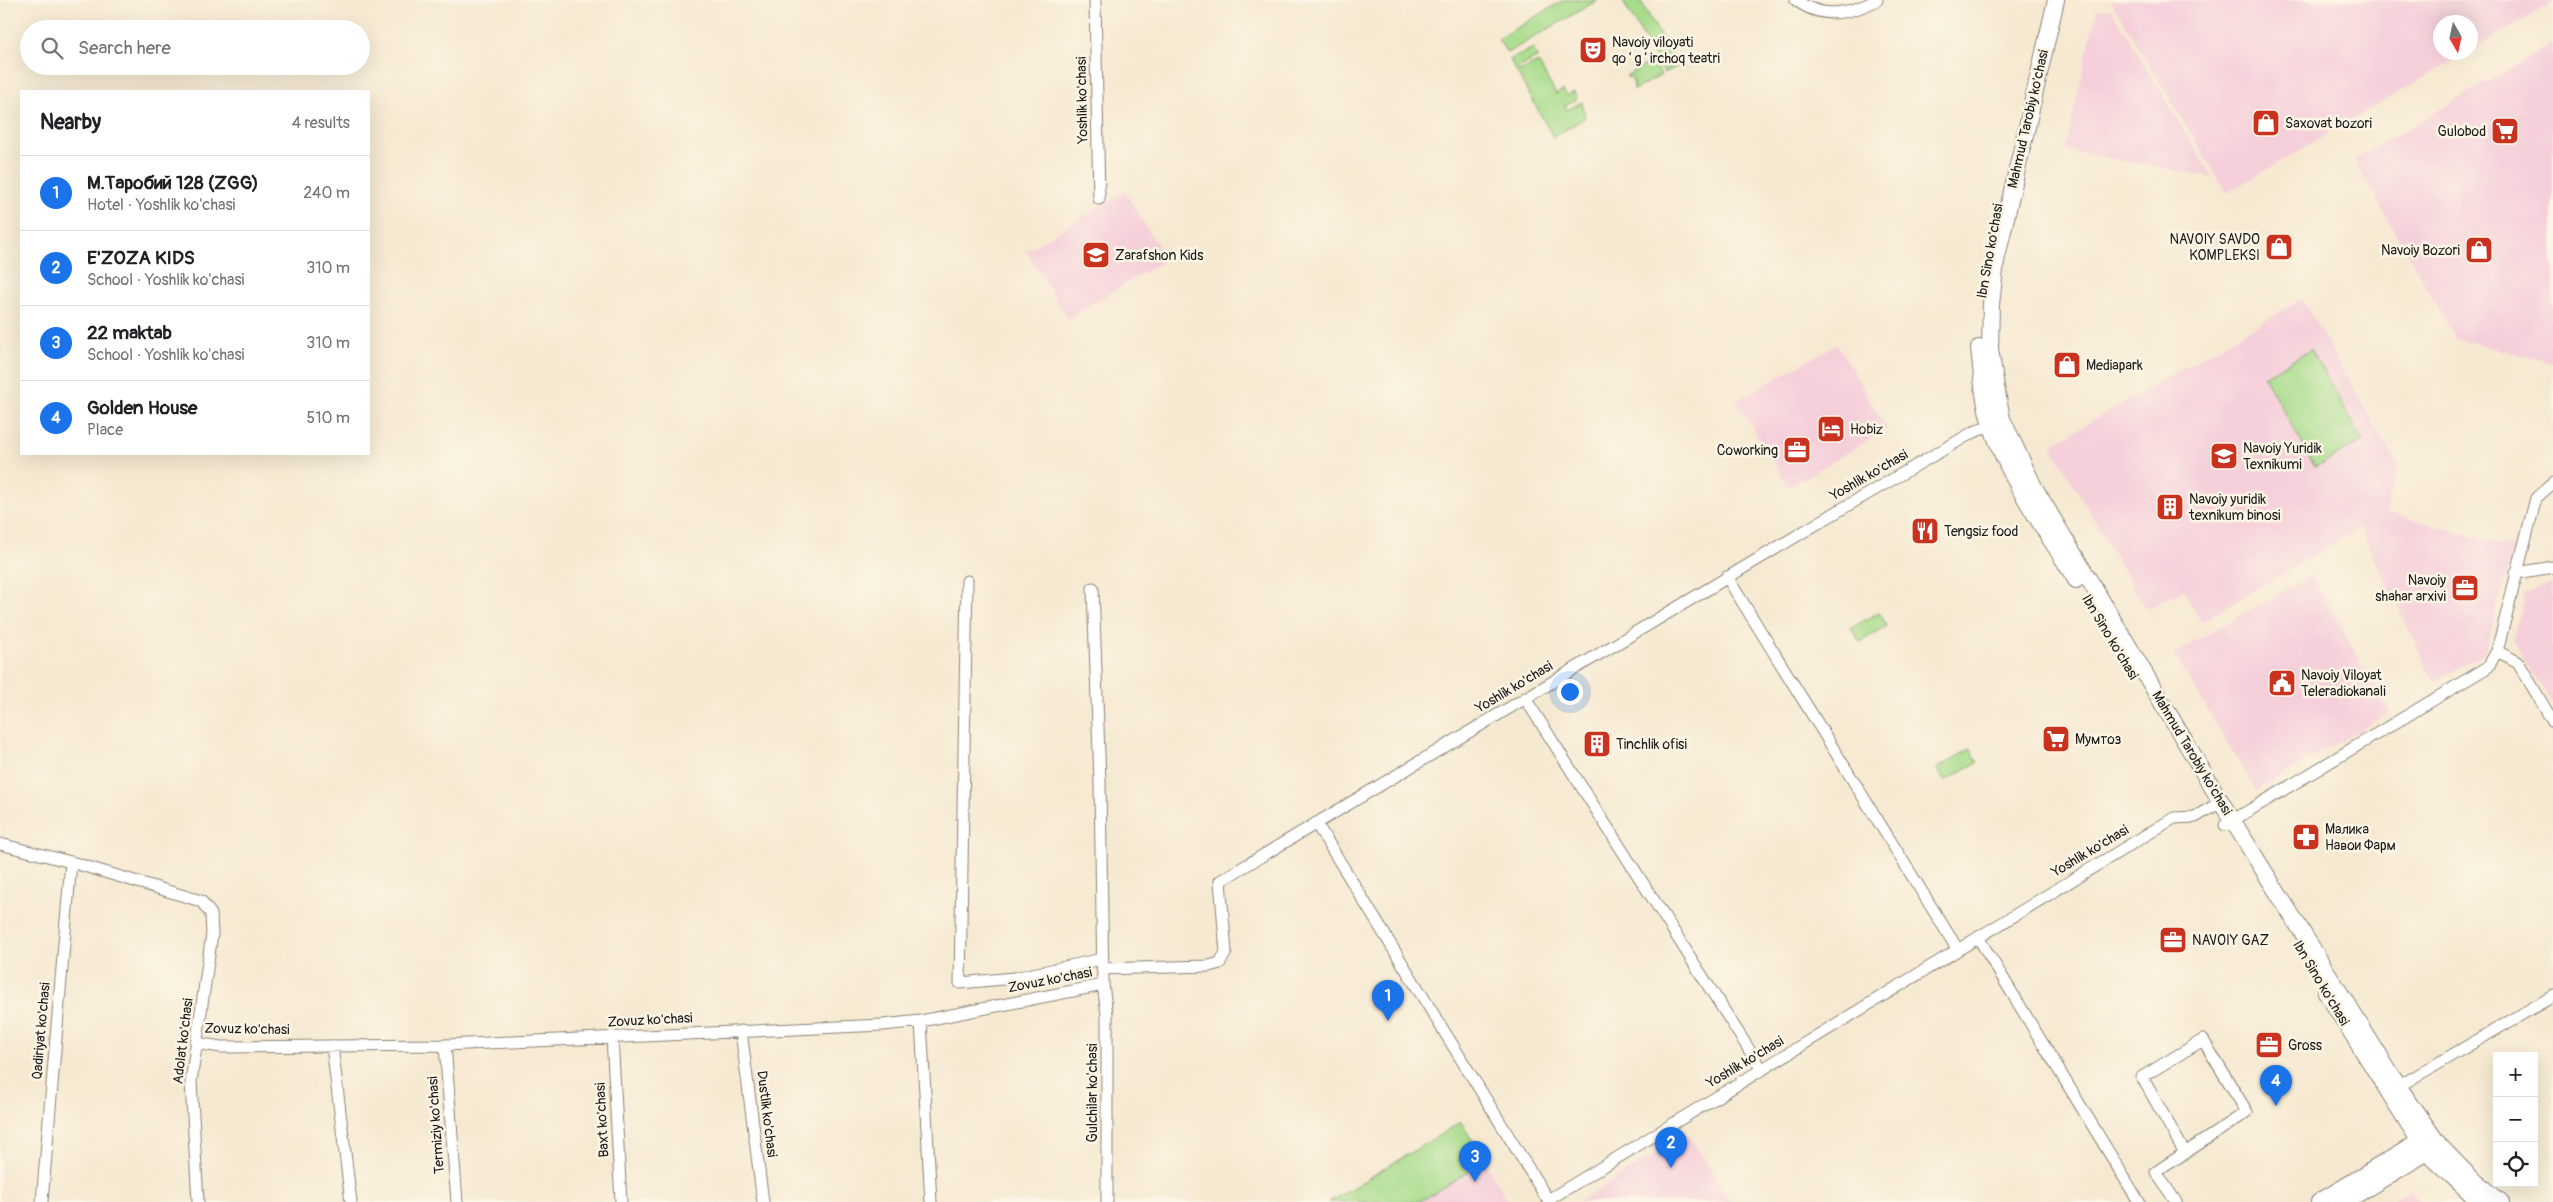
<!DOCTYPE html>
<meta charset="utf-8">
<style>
body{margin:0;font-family:Pangolin,sans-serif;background:#f2f2f2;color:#202124}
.controls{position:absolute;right:15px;bottom:15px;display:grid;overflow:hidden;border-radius:0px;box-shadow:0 5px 20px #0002}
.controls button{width:45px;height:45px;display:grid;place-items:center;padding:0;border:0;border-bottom:1px solid #e0e0e0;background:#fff;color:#202124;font:25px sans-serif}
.compass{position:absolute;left:2433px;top:15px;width:45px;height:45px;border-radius:50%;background:#fff;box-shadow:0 5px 20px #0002;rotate:171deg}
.you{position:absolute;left:1569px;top:691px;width:18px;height:18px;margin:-12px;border:4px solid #fff;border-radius:50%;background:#1a73e8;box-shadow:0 0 0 8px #1a73e833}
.badge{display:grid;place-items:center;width:32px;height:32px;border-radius:50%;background:#1a73e8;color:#fff;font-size:16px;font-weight:700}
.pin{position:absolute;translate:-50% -41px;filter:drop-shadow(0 1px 2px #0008)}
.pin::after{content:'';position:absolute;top:26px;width:18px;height:15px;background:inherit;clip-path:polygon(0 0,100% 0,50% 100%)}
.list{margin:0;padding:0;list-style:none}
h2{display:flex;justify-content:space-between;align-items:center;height:65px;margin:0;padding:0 20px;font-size:21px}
h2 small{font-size:16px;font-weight:400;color:#757577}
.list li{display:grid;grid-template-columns:32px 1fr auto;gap:15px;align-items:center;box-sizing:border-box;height:75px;padding:0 20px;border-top:1px solid #e0e0e0}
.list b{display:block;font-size:19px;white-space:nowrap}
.list p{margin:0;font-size:16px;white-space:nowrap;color:#757577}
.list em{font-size:16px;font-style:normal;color:#757577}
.icon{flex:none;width:28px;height:28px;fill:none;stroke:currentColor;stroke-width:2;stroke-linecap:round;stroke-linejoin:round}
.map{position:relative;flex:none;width:2553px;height:1202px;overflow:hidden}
.search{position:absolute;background:#fff;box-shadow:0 5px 20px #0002;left:20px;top:20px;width:350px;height:55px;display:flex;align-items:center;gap:12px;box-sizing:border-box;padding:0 18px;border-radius:28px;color:#757577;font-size:19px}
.panel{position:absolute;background:#fff;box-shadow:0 5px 20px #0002;left:20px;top:90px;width:350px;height:365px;border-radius:0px}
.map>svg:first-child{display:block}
.built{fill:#f5cfda}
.green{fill:#a8dc8c;stroke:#627c54}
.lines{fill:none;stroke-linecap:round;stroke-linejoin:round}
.street-casing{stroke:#898276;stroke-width:13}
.secondary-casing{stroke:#898276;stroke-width:18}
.street{stroke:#fff;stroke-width:11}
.secondary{stroke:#fff;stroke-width:16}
.labels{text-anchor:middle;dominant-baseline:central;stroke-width:5;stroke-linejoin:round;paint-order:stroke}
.poi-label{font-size:14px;fill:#1c1c1c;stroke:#fcf5e5;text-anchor:start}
.street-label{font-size:14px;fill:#1c1c1c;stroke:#fcf5e5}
</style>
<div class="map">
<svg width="2553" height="1202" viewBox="0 0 2553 1202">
<rect width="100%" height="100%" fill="#fcf5e5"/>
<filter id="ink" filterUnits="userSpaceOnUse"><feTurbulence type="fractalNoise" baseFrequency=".02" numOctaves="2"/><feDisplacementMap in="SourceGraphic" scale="10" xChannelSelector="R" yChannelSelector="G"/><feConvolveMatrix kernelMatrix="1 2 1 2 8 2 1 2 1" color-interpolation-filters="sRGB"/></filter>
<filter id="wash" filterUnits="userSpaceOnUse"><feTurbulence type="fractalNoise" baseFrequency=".0096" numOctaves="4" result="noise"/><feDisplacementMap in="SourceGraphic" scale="20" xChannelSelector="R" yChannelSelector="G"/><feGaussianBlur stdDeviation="1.12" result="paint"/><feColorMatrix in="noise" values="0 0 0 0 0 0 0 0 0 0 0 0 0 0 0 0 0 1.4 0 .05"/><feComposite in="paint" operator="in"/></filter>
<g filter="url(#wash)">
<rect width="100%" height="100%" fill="#f6e9d1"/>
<path class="built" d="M2110,0H2553V2L2471,50L2470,22H2440V52L2466,53L2227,193Z
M2097,9L2112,10L2212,177L2065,150Z
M2553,43V363L2456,339L2354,160Z
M1125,192L1166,259L1068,319L1026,251Z
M2302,299L2398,466L2386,512L2513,548L2485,653L2434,682L2360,528L2201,622L2183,590L2146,610L2051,445Z
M1837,344L1887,429L1789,487L1736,401Z
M2311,575L2390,712L2256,791L2174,654Z
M2553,582V703L2552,704L2513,640L2525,595Z
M1688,1134L1731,1202H1578Z
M1485,1162L1509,1202H1419Z
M2411,1190L2419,1202H2390Z"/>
<path class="green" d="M1564,0H1598L1507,53L1498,39Z
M1622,0H1640L1678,66L1664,73Z
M1533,48L1538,57L1518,68L1520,71L1538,62L1556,94L1563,90L1567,96L1574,92L1577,99L1565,106L1567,110L1582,102L1585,118L1553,137L1510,60Z
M1653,61L1661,75L1634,90L1633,80L1626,76Z
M2311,350L2363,441L2315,467L2264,376Z
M1879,612L1887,626L1860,642L1851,628Z
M1970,749L1978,762L1944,781L1937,768Z
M1461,1122L1485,1162L1419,1202H1329Z"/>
</g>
<g filter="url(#ink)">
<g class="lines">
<defs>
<path id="street" d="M1095,0L1099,199
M1796,0C1822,20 1850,14 1877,0
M2516,573L2553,567
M1727,577L1958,950
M967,581L960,983L1014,978L1102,959
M1093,588L1100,782L1103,985L1107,1014V1202
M2497,651L2518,662L2553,722
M1525,698L1762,1070
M1316,823L1549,1202
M2225,825L2488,667L2497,651L2536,498L2553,483
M0,844L71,862L201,901L211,914L212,934L191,1082L198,1202
M1978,937L2139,1202
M1102,969L1209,966L1220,963L1226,952L1220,881L1840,510L1970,434L1996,422
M921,1021L931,1202
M741,1031L763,1202
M612,1036L621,1202
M196,1043L221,1047L445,1045L883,1025L921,1021L1103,985
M445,1045L457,1202
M332,1046L351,1202
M2394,1089L2553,996
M1548,1200L2174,818L2195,817L2221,802
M42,1202L71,862
M2176,1202L2156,1172L2247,1112L2203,1040L2142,1077L2185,1153"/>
<path id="secondary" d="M2056,0L1996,261L1991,304L1990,349L1996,387L2002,419L2034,487L2221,802L2398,1086L2439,1145L2470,1177L2501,1202
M1979,348C1982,374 1983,402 1992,427C2010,482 2046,530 2076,580
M2326,992L2420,1142L2434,1159L2480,1202
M2319,1202L2429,1136
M2344,1202L2436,1147"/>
</defs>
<use href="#street" class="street-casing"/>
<use href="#secondary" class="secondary-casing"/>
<use href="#street" class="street"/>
<use href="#secondary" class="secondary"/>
</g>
</g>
<defs>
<symbol id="theatre-square" viewBox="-11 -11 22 22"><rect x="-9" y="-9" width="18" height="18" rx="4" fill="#c8321e" stroke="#fcf5e5"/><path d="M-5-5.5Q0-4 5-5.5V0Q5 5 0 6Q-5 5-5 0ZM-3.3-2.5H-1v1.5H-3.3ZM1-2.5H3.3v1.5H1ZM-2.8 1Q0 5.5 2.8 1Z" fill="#fff"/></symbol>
<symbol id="shop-square" viewBox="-11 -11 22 22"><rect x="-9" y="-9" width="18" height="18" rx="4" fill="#c8321e" stroke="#fcf5e5"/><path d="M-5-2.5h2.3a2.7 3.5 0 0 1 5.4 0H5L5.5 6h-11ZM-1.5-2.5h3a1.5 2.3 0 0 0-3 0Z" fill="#fff"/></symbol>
<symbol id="supermarket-square" viewBox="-11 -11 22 22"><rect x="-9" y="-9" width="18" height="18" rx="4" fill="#c8321e" stroke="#fcf5e5"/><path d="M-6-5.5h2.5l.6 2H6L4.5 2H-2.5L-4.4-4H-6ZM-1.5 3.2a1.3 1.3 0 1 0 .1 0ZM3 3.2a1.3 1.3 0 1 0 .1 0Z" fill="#fff"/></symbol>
<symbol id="school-square" viewBox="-11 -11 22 22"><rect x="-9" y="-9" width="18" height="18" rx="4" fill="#c8321e" stroke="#fcf5e5"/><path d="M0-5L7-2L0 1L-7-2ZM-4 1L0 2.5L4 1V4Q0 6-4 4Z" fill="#fff"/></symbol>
<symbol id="hotel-square" viewBox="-11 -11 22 22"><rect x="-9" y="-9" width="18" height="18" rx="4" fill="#c8321e" stroke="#fcf5e5"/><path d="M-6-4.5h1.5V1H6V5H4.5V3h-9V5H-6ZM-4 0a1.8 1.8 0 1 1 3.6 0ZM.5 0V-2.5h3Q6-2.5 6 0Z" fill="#fff"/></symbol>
<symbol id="office-square" viewBox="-11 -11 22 22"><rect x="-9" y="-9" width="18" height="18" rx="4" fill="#c8321e" stroke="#fcf5e5"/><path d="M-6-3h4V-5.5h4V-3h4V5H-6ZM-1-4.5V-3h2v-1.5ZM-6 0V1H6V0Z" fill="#fff"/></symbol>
<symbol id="university-square" viewBox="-11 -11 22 22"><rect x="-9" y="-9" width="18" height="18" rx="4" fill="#c8321e" stroke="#fcf5e5"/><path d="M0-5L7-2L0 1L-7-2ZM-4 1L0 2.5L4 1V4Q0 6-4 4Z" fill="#fff"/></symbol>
<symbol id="building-square" viewBox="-11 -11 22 22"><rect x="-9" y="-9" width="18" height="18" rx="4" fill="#c8321e" stroke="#fcf5e5"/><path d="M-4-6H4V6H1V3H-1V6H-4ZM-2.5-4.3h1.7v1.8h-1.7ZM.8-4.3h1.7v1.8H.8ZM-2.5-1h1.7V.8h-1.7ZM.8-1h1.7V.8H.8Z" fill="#fff"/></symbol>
<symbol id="restaurant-square" viewBox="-11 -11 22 22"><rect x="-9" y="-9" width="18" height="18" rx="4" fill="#c8321e" stroke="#fcf5e5"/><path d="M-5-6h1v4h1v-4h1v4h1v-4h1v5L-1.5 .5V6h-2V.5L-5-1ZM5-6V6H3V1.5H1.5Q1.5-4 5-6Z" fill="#fff"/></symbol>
<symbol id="civic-square" viewBox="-11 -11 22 22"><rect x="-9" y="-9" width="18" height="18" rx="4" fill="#c8321e" stroke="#fcf5e5"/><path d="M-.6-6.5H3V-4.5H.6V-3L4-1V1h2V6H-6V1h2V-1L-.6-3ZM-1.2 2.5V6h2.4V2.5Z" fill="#fff"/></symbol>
<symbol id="pharmacy-square" viewBox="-11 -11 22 22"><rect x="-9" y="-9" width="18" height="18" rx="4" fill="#c8321e" stroke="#fcf5e5"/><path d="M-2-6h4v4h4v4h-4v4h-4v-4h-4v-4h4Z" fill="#fff"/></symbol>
</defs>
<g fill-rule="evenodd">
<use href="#theatre-square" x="1577" y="34" width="32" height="32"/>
<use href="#shop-square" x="2250" y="107" width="32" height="32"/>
<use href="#supermarket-square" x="2489" y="115" width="32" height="32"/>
<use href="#shop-square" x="2263" y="231" width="32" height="32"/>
<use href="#shop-square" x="2463" y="234" width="32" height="32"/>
<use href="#school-square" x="1080" y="239" width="32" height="32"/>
<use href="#shop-square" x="2051" y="349" width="32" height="32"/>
<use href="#hotel-square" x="1815" y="413" width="32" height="32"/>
<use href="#office-square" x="1781" y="434" width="32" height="32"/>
<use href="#university-square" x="2208" y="440" width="32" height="32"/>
<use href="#building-square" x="2154" y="491" width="32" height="32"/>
<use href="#restaurant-square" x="1909" y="515" width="32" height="32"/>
<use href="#office-square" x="2449" y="572" width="32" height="32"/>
<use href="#civic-square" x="2266" y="667" width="32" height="32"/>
<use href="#supermarket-square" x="2040" y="723" width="32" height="32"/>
<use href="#building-square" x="1581" y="728" width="32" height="32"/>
<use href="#pharmacy-square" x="2290" y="821" width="32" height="32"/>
<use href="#office-square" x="2157" y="924" width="32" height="32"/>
<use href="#office-square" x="2253" y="1029" width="32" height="32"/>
</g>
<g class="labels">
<g class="poi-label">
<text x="1612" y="42">Navoiy viloyati<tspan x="1612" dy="16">qoʻgʻirchoq teatri</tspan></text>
<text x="2285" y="123">Saxovat bozori</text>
<text x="2486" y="131" text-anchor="end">Gulobod</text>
<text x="2260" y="239" text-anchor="end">NAVOIY SAVDO<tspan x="2260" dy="16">KOMPLEKSI</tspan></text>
<text x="2460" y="250" text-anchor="end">Navoiy Bozori</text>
<text x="1115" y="255">Zarafshon Kids</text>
<text x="2086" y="365">Mediapark</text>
<text x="1850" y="429">Hobiz</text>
<text x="2243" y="448">Navoiy Yuridik<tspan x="2243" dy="16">Texnikumi</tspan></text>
<text x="1778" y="450" text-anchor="end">Coworking</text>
<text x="2189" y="499">Navoiy yuridik<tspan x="2189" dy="16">texnikum binosi</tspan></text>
<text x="1944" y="531">Tengsiz food</text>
<text x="2446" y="580" text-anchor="end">Navoiy<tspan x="2446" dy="16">shahar arxivi</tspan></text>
<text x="2301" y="675">Navoiy Viloyat<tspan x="2301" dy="16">Teleradiokanali</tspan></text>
<text x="2075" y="739">Мумтоз</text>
<text x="1616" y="744">Tinchlik ofisi</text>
<text x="2325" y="829">Малика<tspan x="2325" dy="16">Навои Фарм</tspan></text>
<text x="2192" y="940">NAVOIY GAZ</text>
<text x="2288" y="1045">Gross</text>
</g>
<g class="street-label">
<text transform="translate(1082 100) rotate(-91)">Yoshlik ko'chasi</text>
<text transform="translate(2028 119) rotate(-77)">Mahmud Tarobiy ko'chasi</text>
<text transform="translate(1990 251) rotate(-80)">Ibn Sino ko'chasi</text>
<text transform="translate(1869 475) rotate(-30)">Yoshlik ko'chasi</text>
<text transform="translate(2110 637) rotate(59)">Ibn Sino ko'chasi</text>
<text transform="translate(1514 687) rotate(-31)">Yoshlik ko'chasi</text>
<text transform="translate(2192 753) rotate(59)">Mahmud Tarobiy ko'chasi</text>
<text transform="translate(2090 851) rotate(-31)">Yoshlik ko'chasi</text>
<text transform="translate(1050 980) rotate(-11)">Zovuz ko'chasi</text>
<text transform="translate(2321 983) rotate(59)">Ibn Sino ko'chasi</text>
<text transform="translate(650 1020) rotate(-3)">Zovuz ko'chasi</text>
<text transform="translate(247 1029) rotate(1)">Zovuz ko'chasi</text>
<text transform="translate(41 1031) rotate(-85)">Qadiriyat ko'chasi</text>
<text transform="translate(183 1041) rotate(-83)">Adolat ko'chasi</text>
<text transform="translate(1745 1062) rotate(-31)">Yoshlik ko'chasi</text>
<text transform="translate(1092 1093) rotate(-90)">Gulchilar ko'chasi</text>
<text transform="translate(767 1114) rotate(83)">Dustlik ko'chasi</text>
<text transform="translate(602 1120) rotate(-93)">Baxt ko'chasi</text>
<text transform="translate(436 1125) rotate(-94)">Termiziy ko'chasi</text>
</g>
</g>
</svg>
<div class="controls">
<button>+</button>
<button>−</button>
<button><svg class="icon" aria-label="locate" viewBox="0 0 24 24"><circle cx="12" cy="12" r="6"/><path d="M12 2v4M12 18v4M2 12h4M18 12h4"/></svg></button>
</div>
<svg class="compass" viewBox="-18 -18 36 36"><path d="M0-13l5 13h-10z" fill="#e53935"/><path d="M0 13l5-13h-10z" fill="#757577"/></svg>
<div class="you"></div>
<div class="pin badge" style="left:1388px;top:1021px">1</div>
<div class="pin badge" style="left:1671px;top:1168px">2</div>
<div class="pin badge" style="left:1475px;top:1182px">3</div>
<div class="pin badge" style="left:2276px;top:1106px">4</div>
<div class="search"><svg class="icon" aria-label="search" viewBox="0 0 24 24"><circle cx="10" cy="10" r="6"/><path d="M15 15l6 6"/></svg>Search here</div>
<section class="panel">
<h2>Nearby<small>4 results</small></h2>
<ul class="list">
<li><span class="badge">1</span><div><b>М.Таробий 128 (ZGG)</b><p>Hotel · Yoshlik ko'chasi</p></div><em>240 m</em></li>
<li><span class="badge">2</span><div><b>E'ZOZA KIDS</b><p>School · Yoshlik ko'chasi</p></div><em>310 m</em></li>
<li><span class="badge">3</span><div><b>22 maktab</b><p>School · Yoshlik ko'chasi</p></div><em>310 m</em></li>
<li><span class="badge">4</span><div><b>Golden House</b><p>Place</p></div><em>510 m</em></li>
</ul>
</section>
</div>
